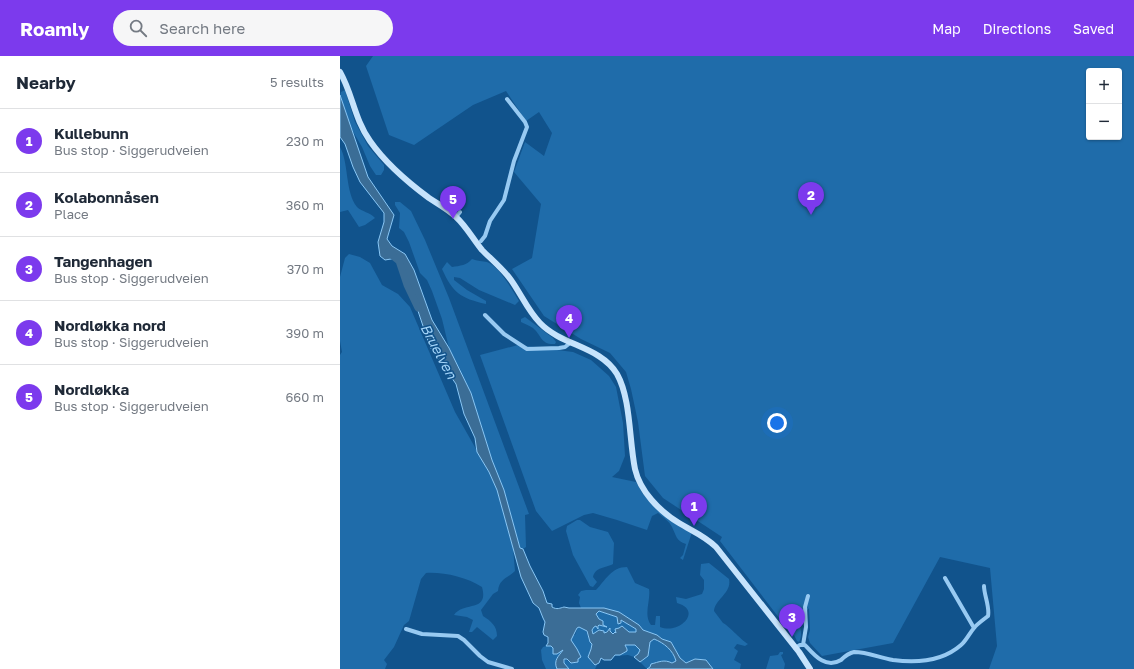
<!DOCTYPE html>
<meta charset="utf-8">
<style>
body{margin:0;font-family:"Golos Text",sans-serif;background:#f6f6f7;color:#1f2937}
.controls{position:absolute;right:12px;top:12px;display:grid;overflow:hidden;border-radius:4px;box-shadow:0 1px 3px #0004}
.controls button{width:36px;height:36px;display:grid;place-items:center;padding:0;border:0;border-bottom:1px solid #e0e1e3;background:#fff;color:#1f2937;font:20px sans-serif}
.you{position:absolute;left:437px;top:367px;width:14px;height:14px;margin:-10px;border:3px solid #fff;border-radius:50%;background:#1a73e8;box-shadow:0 0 0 6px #1a73e833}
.badge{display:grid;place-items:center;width:26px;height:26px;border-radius:50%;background:#7c3aed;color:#fff;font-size:13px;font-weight:700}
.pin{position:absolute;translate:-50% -33px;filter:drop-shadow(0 1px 2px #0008)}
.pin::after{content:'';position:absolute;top:21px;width:14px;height:12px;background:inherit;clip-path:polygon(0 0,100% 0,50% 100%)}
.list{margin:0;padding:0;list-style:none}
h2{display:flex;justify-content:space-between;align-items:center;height:52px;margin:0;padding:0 16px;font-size:17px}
h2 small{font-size:13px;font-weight:400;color:#747a83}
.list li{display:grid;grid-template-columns:26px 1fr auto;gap:12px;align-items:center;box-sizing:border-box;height:64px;padding:0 16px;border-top:1px solid #e0e1e3}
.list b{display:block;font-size:15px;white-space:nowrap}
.list p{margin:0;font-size:13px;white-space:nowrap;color:#747a83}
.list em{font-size:13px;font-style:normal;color:#747a83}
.icon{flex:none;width:22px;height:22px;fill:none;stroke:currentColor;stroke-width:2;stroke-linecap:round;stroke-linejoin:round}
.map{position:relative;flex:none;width:794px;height:613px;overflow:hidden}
header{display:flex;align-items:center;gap:24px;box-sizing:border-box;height:56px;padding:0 20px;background:#7c3aed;color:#fff}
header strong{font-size:19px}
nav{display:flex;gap:22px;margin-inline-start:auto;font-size:14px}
.search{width:280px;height:36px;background:#f6f6f7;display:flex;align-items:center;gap:10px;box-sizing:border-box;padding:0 14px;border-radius:22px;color:#747a83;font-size:15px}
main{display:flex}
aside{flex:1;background:#fff}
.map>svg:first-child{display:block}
.green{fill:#1f6caa;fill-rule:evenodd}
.water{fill:#3b6d96;stroke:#89c7f6;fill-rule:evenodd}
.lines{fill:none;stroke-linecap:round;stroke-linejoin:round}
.river{stroke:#3b6d96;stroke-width:7}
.street{stroke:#98caf2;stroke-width:4}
.secondary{stroke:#c6e3fc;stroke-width:6}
.labels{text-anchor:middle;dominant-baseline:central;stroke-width:3;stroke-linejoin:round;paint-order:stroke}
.water-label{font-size:14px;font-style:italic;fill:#a3d4f9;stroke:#11538c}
</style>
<header>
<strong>Roamly</strong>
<div class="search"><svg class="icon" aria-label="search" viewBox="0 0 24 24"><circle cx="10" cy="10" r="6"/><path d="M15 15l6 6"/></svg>Search here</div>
<nav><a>Map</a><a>Directions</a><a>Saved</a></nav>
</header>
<main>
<aside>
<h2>Nearby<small>5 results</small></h2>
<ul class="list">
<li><span class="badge">1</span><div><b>Kullebunn</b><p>Bus stop · Siggerudveien</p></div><em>230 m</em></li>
<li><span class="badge">2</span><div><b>Kolabonnåsen</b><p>Place</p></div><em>360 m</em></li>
<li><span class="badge">3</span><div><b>Tangenhagen</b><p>Bus stop · Siggerudveien</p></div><em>370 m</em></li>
<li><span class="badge">4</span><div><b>Nordløkka nord</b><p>Bus stop · Siggerudveien</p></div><em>390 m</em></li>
<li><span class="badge">5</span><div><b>Nordløkka</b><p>Bus stop · Siggerudveien</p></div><em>660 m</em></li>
</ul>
</aside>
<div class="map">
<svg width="794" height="613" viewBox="0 0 794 613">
<rect width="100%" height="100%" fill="#11538c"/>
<path class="green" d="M33,0H794V613H649L657,590L650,512L600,501L553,587L482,600L470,587L468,581L470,574L469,552C466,556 461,562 460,566C460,574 463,579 459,586L457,585L454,579L453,580L380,485L382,481L323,442L305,420L298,366L291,333L286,316L270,297L241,283L204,260L172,213L192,202L201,148L174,116L185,86L204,100L212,77L199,56L186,65L166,35L133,49L74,89L49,79L26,10ZM749,15H779V81H749Z
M5,34L15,66L28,90L44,109V114L41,119H36L30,110L22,91L12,74L0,39L1,36Z
M0,91C9,107 5,136 17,151C22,156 30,156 35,162L25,169L19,171L8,154L0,156Z
M55,146H60L71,155L85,184L109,242L189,458L185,459L186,491L183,493L180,492L164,434L152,404L131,337L109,292L102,263L92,235L87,224L80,217L69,186L64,176L59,172L60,157L55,149Z
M9,198L20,201L30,207L42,229L58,238L70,251L115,356L149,416L157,434L173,492L175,515C168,522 159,523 158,535L153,538L141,554L143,560C151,565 157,570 157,580L153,584L137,571L132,576H129L133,564L127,561L114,559C124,545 149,557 142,531C126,521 104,516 86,517L81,523L69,565L64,569L54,591L44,604L47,608L45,613H0V299L2,296L0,285V221L5,202Z
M132,203C137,205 143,205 147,206C160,211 172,234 179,245L175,249L139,234L120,222L114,221V224L127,234L146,245V248C120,242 113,237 102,213L107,206L112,211C120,210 127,209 132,203Z
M185,261L213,282L216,286L215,288C201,289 202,280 193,272C190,270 185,268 181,266V263Z
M178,289L233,296L251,304L269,320L276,331L283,367L285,400L279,415L272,421L296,426L303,438L309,444L352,476L343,504L340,502L343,499L346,488C336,485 336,479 332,471C330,466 323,461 318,457L312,460L307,474L277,464L253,457L244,459L212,475L196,455L140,299Z
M237,464H240L250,471L268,476L274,487L273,508C266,512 255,511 253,521L257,526L253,531L250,530L233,499L226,475L227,470Z
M369,507L389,523C392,537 375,543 374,555L383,567C388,569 400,583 408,588L405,590L397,588L394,592L398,595L394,604L401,608L400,613H373L366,604L355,603L346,607L340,602L331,586L322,583L317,579L303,574L299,569L282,558L264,552H241L239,547L240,541L238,539L241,535L246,534H256C265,525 271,511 287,511L295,527L309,533C311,544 303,559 311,569H315L316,560H320V571C340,579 363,554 337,547L336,541L346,543L362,538L364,533V524L360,519L361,508Z
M259,555L277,561L281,568V564L296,573V576H289L284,571L275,574L276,577L271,576L270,573L264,577L263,575L258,574L253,578L252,574L254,571L256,570L258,572L259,569L266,571L263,569V565L259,563L256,558Z
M238,571C251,573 245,581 252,588L248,601L254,608L257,609L255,613H229L224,607L225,603L231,607H236C242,595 236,595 231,584L232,579H235Z
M314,583C324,587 333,594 336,605L334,606H317L311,608L310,611L307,613L300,606L308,600L310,586Z
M285,589H295L300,594V596L294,601L288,599L274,600L285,596L287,593Z
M206,590H211L213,592V597L223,594C219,600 212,606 218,613H206L202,604L201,594L203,591Z
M440,596H443V598L441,599L445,608L444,613H426L430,600L438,599Z"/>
<path class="water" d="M0,39L28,121L54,159L47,183L52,190L65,198L74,214L92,264L109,292L131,337L152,404L164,434L180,492L183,493L190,510L203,535L207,547L212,548V551C217,554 220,552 224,551L229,552H264L279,556L299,569L303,574L317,579L322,583L331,586L340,602L346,607L355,603L366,604L373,613H307L310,611L311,608C319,606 324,603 332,607L336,605C333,594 324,587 314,583L310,586L308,600L300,606L294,601L298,598L300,594L295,589H285L287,593V595L280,599H275L271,604H264L261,602L259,607L255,609L248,601L251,593L252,588L250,586L247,575L239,571L237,572L231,584L237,593L241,601L238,603V606L231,607L227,603H224V607L229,613H217C213,604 219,600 223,594L217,598H213V592L211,590H206L208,587V581L204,579L203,576L205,566L203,562L199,552L193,547L181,521L157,434L149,416L137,396L135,382L124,358L116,328L90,291L66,219L57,202L45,204L40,200L38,186L44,166V157L20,126L13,111L5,88L0,81ZM259,555L277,561L278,568L281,567V564L296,573V576H289L282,570L279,572L275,573L276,577L275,576L273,578L270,575V572L267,576L264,577V575L259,574L253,578L252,574L254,571L256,570L258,573V570L259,569L267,571L263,569V565L259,563L256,558Z"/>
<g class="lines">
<path class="river" d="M48,196L59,205L67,229L78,252"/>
<path class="street" d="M116,161L120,156
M141,185L145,180L150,165L164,144L174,105L187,71L185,66L167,43
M145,259L164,278L187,293L219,292L225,291L230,287
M605,522L634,572
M66,573L82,578L118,580L124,584L140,600L148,606L172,613
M463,589L466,571L465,551L468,540
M455,592L460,589H465C475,600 486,613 501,604C505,600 509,597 514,596C528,596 540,602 553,604C576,607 603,605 621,589C626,585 629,578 634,572C637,568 643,564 648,560C650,551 644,539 644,530"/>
<path class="secondary" d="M0,16C13,39 14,62 30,85C46,108 66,125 89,142C98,148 108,153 116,161C126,170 133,183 142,194C152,204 163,213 171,224C181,238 188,255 200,267C222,290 260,290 277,318C291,343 289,384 295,413C300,435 319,455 339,467C352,475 365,480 376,491L459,596L470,613"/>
</g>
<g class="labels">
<g class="water-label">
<text transform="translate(99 295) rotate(62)">Bruelven</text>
</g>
</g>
</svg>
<div class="controls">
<button>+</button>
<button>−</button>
</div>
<div class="you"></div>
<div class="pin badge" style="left:354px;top:470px">1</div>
<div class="pin badge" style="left:471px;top:159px">2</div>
<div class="pin badge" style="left:452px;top:581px">3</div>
<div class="pin badge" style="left:229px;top:282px">4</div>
<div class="pin badge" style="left:113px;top:163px">5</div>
</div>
</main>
